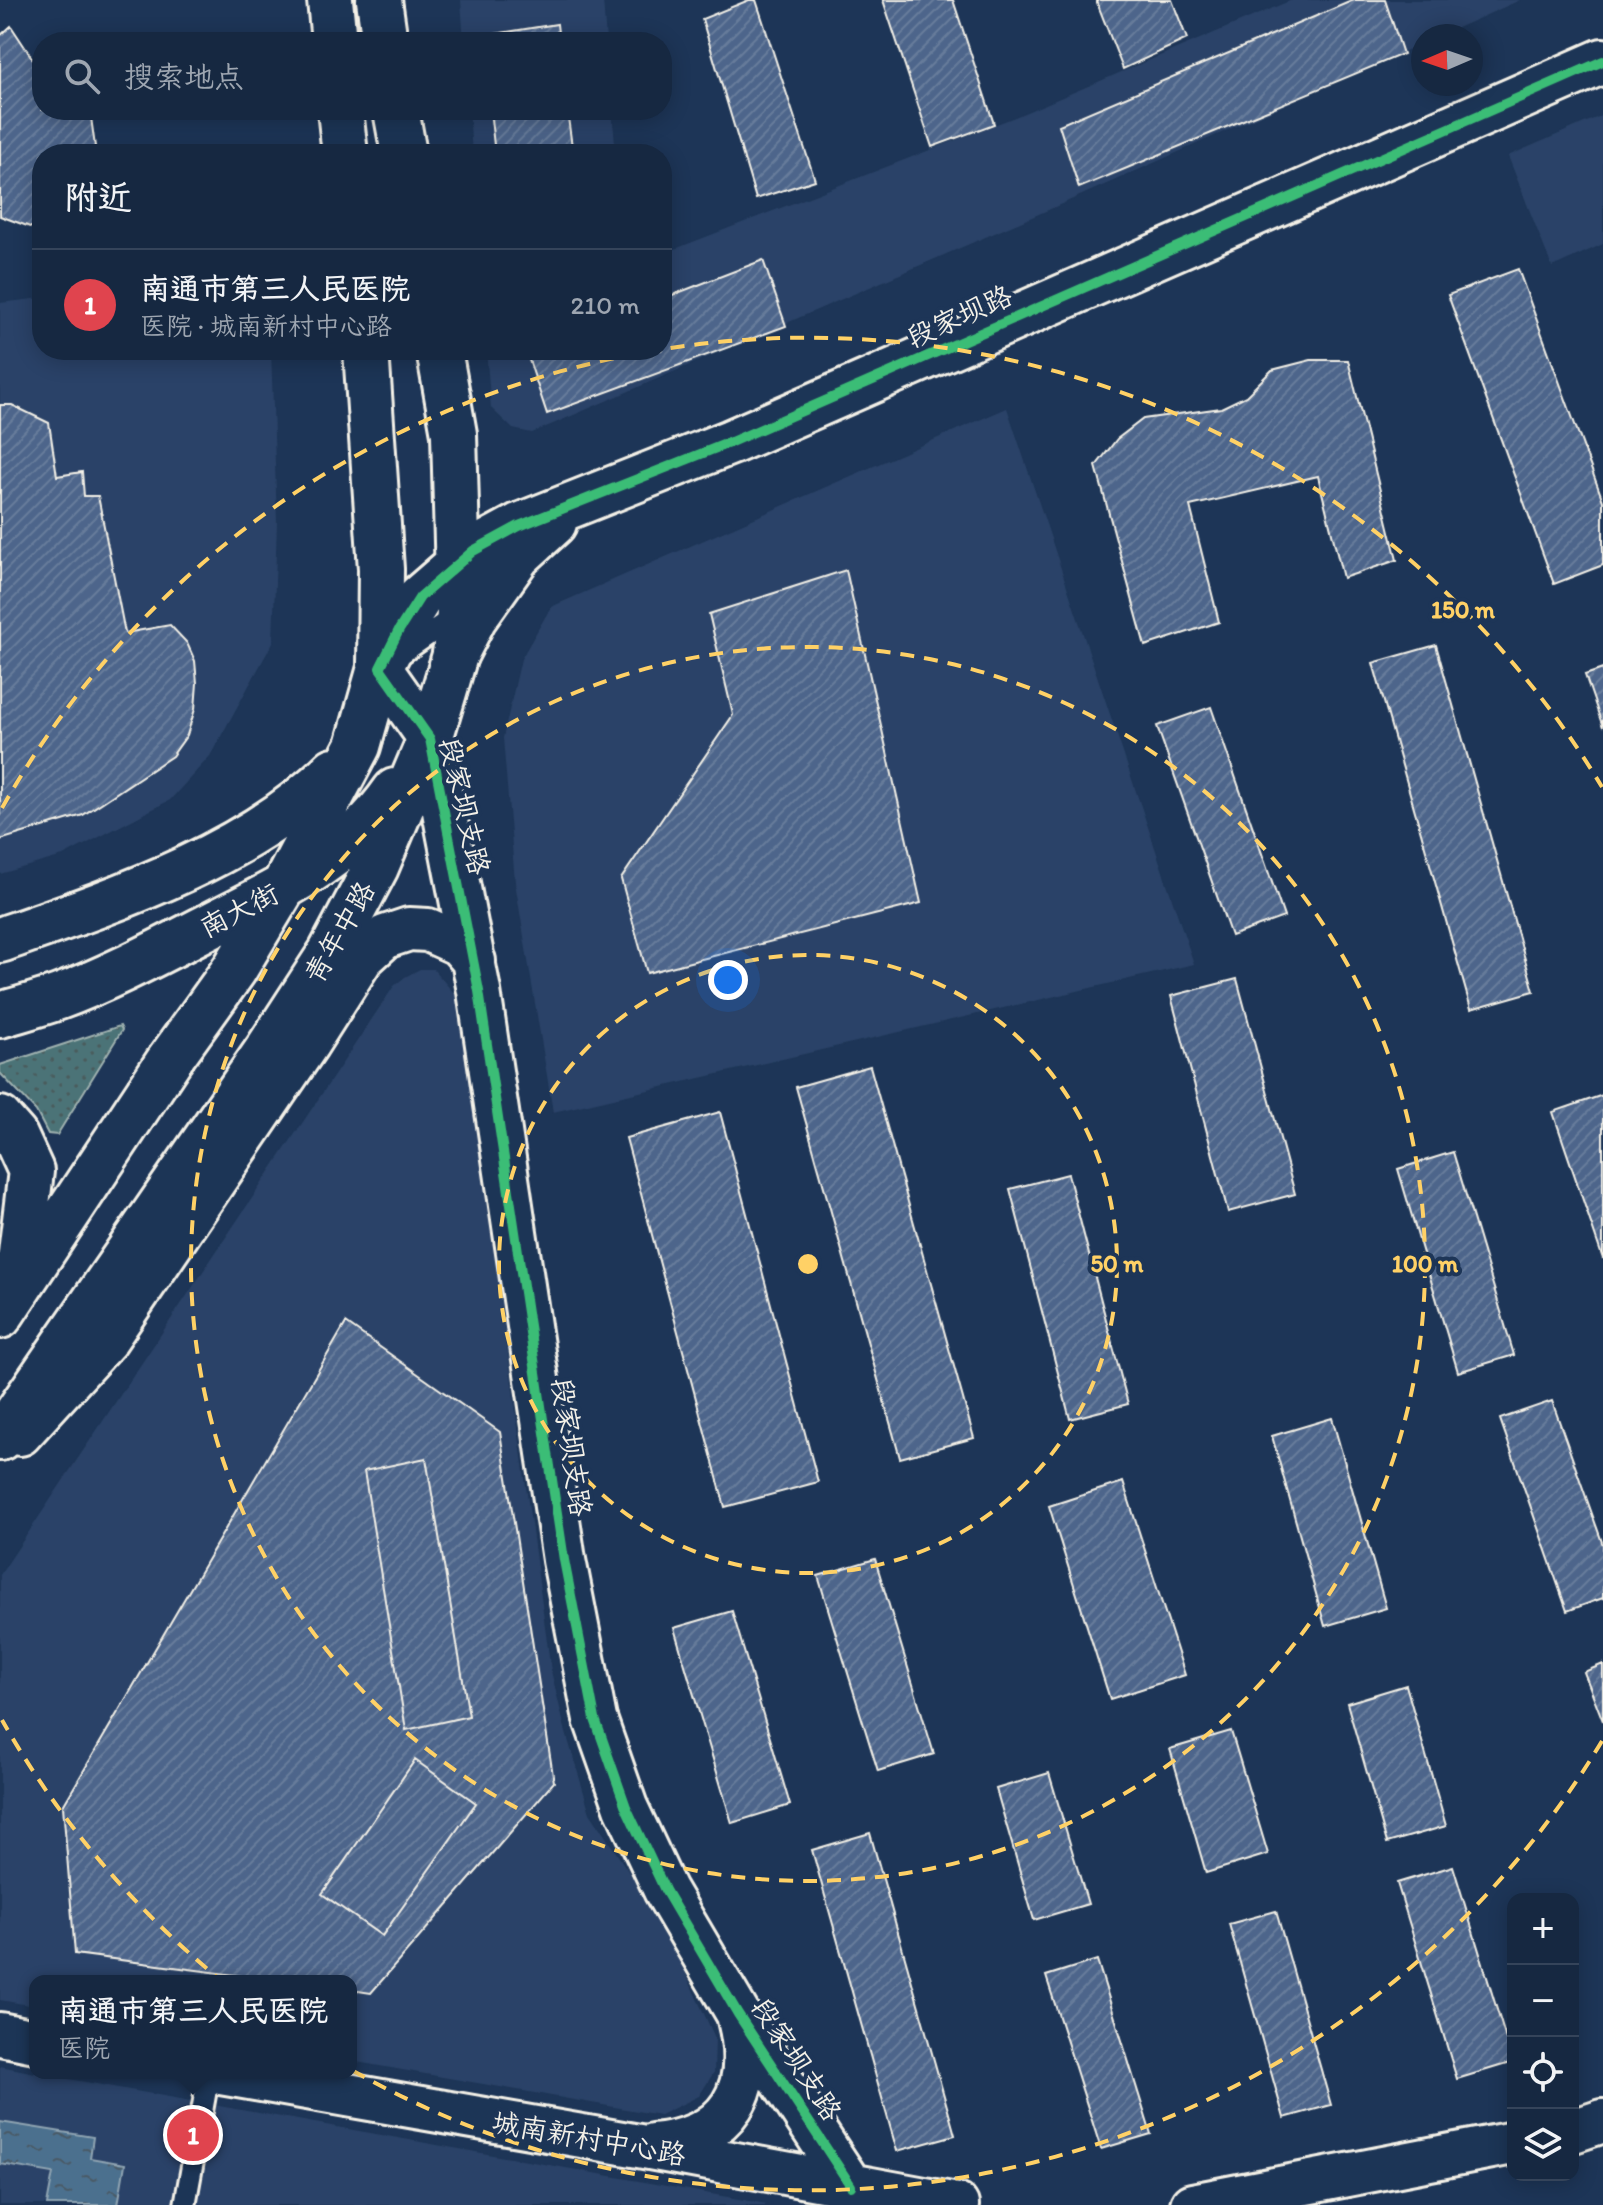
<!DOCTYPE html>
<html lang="zh">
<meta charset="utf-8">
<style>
body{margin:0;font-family:Itim,"LXGW WenKai TC",sans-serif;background:#1f3048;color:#f1f3f6}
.controls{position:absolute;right:24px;bottom:24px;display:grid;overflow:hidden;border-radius:16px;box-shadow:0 4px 20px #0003}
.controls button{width:72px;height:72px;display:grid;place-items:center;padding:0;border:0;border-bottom:2px solid #35445a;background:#162841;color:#f1f3f6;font:40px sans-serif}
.compass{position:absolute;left:1411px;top:24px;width:72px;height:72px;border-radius:50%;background:#162841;box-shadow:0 4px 20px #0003;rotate:268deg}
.you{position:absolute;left:728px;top:980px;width:28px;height:28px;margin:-20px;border:6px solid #fff;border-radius:50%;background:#1a73e8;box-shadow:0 0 0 12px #1a73e833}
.badge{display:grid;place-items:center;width:52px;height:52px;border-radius:50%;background:#bca0f2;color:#fff;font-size:26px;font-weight:700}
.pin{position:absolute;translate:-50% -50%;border:4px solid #fff;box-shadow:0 2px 8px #0006}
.popup{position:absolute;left:29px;top:1975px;width:328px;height:104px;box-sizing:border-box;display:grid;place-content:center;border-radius:16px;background:#162841;filter:drop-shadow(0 2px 6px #0005);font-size:26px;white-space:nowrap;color:#9ea6b1}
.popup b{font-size:30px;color:#f1f3f6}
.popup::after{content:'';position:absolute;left:50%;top:100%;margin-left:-16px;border:16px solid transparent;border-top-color:#162841}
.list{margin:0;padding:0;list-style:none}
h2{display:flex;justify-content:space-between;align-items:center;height:104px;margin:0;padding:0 32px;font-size:34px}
h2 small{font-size:26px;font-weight:400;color:#9ea6b1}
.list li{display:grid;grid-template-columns:52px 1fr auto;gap:24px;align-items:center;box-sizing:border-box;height:112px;padding:0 32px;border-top:2px solid #35445a}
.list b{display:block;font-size:30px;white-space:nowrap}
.list p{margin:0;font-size:26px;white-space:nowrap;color:#9ea6b1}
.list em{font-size:26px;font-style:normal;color:#9ea6b1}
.icon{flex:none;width:44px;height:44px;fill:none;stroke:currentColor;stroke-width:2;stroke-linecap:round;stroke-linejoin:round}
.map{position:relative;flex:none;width:1603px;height:2205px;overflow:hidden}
.search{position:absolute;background:#162841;box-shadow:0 4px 20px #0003;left:32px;top:32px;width:640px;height:88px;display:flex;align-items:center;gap:20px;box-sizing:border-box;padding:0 28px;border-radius:32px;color:#9ea6b1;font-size:30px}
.panel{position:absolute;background:#162841;box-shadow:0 4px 20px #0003;left:32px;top:144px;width:640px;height:216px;border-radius:32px}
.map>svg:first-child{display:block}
.built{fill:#2b4367}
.grass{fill:url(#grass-dots);stroke:#a0b2b0;stroke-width:2}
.water{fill:url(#water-ripples);stroke:#8fa4b2;stroke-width:2}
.building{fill:url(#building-hatch);stroke:#f4f1e8;stroke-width:2}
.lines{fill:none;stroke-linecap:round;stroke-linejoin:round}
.service-casing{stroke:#f4f1e8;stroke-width:26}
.minor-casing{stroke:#f4f1e8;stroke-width:48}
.tertiary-casing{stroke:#f4f1e8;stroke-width:50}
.secondary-casing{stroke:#f4f1e8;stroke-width:50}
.service{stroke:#1d3557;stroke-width:20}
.minor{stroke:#1d3557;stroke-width:42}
.tertiary{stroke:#1d3557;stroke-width:44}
.secondary{stroke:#1d3557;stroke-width:44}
.cycleway-casing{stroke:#1d3557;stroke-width:15}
.cycleway{stroke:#3abd76;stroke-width:10}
.ring{fill:none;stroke:#ffd166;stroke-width:4;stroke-dasharray:14 10}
.labels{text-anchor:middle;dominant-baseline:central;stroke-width:8;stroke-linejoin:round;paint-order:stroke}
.street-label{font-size:28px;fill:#f4f1e8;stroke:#1d3557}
.centre{fill:#ffd166;stroke:#1d3557;stroke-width:4}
.ring-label{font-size:24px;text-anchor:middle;font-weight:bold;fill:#ffd166;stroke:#1d3557;stroke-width:8;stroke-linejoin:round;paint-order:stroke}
</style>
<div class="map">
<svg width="1603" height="2205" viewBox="0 0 1603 2205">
<defs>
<pattern id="grass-dots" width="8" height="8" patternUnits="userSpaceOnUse" patternTransform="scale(2)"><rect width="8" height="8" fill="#4b7377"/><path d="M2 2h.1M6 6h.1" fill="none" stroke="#4a5b5c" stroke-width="1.8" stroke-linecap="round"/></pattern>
<pattern id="water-ripples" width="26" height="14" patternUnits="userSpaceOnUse" patternTransform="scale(2)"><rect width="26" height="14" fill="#4b708e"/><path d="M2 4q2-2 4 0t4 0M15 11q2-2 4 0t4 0" fill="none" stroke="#4a5a66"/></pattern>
<pattern id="building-hatch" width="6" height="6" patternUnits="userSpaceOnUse" patternTransform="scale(2)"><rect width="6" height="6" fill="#4d658b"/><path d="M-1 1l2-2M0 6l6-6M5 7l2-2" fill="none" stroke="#677c9b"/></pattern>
</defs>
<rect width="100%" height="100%" fill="#1d3557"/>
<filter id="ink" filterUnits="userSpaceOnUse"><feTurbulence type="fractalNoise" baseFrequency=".0125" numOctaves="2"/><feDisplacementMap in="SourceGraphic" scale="16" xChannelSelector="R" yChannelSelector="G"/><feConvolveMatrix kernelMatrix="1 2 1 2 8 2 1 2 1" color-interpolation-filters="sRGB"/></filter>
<g filter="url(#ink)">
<path class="built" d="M461,0H603L606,42H464Z
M1292,0H1520L1439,36H1423V43L1048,210L532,433L513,429L491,408L486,350H662V254L1015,117Z
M469,110H612L616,154H472Z
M1603,115V244L1552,267L1508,156Z
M42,298V350H271L277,522L273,642L210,756L170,800L63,856L0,874V303Z
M1007,408L1194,964L553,1112L515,882L503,738L521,659L551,607Z
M420,969H433L460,1000L551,1671L566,1733L590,1813L663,1924L715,2038L714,2072L699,2096L660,2115L351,2061V1981H35V2006L0,2000V1575L394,986L405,977Z
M0,2066L35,2073L772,2205H0Z"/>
<path class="grass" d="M120,1026L122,1030L57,1135L48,1134L36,1111L0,1073V1065Z"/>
<path class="water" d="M0,2122L93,2137L90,2158L125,2164L118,2205H47L53,2173L0,2164Z"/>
<path class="building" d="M749,0H756L815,180L756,199L702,19Z
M883,0H953L994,124L932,147Z
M1096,0H1172L1187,39L1123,69Z
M1354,0H1385L1403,54L1079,188L1059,125Z
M557,24L559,42H483L482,36Z
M11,26L42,73V110H90L96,154H42L41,231L0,216V36Z
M490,110H567L573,154H495Z
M763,260L786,326L547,414L526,351L662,350V299Z
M1518,269L1603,501V565L1554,584L1448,295Z
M1311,360H1348L1397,560L1343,578L1318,476L1190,506L1219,622L1145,646L1096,466L1117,439L1143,419L1221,408L1246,396L1272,370Z
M0,405H12L49,423L57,476L82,472L84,496H98L125,633L170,625L187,643L195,661L197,683L195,709L187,735L172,756L83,815L0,840Z
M846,570L921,903L647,973L621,879L733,715L709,614Z
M1436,645L1534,991L1471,1009L1373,663Z
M1603,669V727L1585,675Z
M1211,707L1284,917L1231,936L1157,726Z
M1237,979L1295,1194L1228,1212L1171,996Z
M870,1066L974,1438L900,1458L796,1087Z
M1603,1095V1259L1553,1112Z
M720,1112L818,1482L725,1507L626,1138Z
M1453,1152L1514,1355L1458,1372L1398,1169Z
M1068,1174L1128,1404L1070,1419L1010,1189Z
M346,1323L500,1432L554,1782L371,1993L351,1990V1981H280L75,1954L63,1806Z
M1552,1401L1603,1545V1598L1567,1611L1500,1419Z
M1332,1418L1386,1608L1325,1626L1272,1436Z
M426,1458L469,1716L406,1730L364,1471Z
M1123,1482L1185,1675L1110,1699L1049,1506Z
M875,1559L934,1754L878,1771L818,1576Z
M732,1611L790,1805L732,1823L674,1628Z
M1603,1664V1721L1584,1672Z
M1406,1685L1446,1826L1387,1843L1347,1703Z
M1231,1731L1268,1854L1206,1873L1170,1749Z
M415,1760L476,1803L382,1936L322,1894Z
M1049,1773L1088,1904L1034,1920L996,1789Z
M870,1833L955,2135L897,2151L812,1850Z
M1453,1866L1513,2062L1457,2079L1397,1883Z
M1276,1911L1331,2105L1284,2118L1229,1924Z
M1097,1960L1151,2134L1101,2149L1046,1976Z"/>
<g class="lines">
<defs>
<path id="service" d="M396,657L455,616
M185,2205L209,2073"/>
<path id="minor" d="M380,668L430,739L479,991L564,1560L595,1719L626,1807L665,1890L738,2014L851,2186
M20,1434L106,1340L308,1043L362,958L385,937L409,929L428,930L459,944L474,961
M0,2034L35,2041
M221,2073L639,2146L957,2205
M1573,2131L1603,2121
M653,2145C730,2138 757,2090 739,2019
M1192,2205L1513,2143"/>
<path id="tertiary" d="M455,655L474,618L518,556L554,523
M380,668L399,630L420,597L473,551L519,526L731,442L1603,61"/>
<path id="secondary" d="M330,0L334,42
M379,0L385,42
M340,110L345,154
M396,110L404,154
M0,940C112,901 249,856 334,770
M0,1015C20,1009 39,1004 59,997C110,978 160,951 209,926C280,889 348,859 395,791
M0,1119L15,1136L31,1171L18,1278
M0,1316L168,1062L234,970L283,888L358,746L380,668L381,569L366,350
M0,1438L266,1052L331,952L376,867L430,739L455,655L459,614L454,434L439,350"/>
</defs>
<use href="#service" class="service-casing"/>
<use href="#minor" class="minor-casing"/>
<use href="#tertiary" class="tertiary-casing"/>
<use href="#secondary" class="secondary-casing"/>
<use href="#service" class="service"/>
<use href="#minor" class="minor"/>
<use href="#tertiary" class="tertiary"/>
<use href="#secondary" class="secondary"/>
<defs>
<path id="cycleway" d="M851,2186L738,2014L665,1890L626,1807L595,1719L564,1560L479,991L430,739L380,668L399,630L420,597L473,551L519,526L731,442L1603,61"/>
</defs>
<use href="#cycleway" class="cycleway-casing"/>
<use href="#cycleway" class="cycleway"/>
</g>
</g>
<g class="ring">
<circle cx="808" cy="1264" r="309"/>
<circle cx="808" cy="1264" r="617"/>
<path d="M1602 1741A926 926 0 0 1 2 1720M2 808A926 926 0 0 1 1602 787"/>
</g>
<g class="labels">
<g class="street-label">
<text transform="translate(959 316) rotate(-24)">段家坝路</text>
<text transform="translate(465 806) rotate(77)">段家坝支路</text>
<text transform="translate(239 910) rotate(-27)">南大街</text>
<text transform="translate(339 932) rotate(-60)">青年中路</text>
<text transform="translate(572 1447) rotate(82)">段家坝支路</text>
<text transform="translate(797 2059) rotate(57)">段家坝支路</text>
<text transform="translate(589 2138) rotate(10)">城南新村中心路</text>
</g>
</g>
<circle cx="808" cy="1264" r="12" class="centre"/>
<g class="ring-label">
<text x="1463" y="618">150 m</text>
<text x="1117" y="1272">50 m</text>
<text x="1425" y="1272">100 m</text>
</g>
</svg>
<div class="controls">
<button>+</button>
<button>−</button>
<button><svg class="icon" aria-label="locate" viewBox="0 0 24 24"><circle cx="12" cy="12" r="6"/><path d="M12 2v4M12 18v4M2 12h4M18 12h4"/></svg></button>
<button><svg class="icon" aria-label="layers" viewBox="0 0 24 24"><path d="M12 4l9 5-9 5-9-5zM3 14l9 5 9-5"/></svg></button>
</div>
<svg class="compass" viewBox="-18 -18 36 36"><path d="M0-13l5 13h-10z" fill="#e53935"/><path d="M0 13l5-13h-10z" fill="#9ea6b1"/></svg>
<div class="you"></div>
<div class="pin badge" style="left:193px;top:2135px;background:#e0444e">1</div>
<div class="popup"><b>南通市第三人民医院</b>医院</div>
<div class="search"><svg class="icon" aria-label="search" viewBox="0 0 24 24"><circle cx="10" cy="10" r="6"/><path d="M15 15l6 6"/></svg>搜索地点</div>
<section class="panel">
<h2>附近<small></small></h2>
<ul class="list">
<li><span class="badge" style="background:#e0444e">1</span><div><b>南通市第三人民医院</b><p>医院 · 城南新村中心路</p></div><em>210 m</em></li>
</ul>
</section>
</div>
